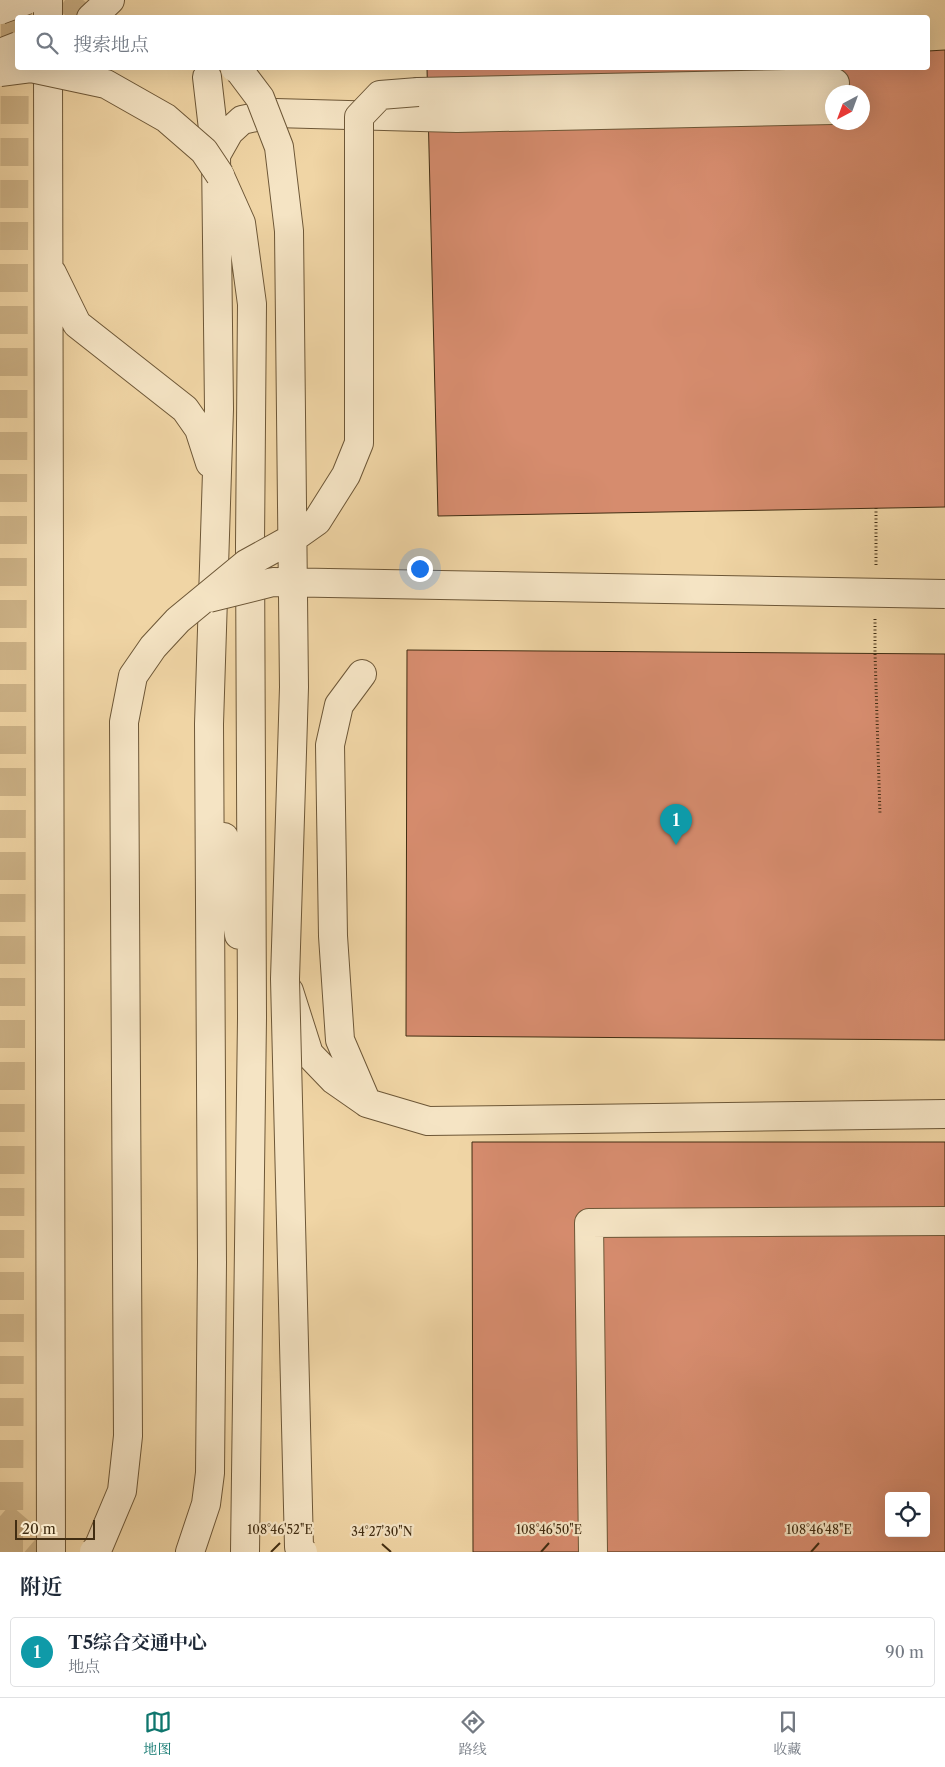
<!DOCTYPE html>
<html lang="zh">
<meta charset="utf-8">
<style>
body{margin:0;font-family:"Libre Caslon Text","Noto Serif SC",serif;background:#f6f6f7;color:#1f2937}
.controls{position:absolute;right:15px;bottom:15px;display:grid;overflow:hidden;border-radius:5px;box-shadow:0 5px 20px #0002}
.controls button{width:45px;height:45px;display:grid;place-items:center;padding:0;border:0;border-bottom:1px solid #e0e1e3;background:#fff;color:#1f2937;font:25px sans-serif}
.compass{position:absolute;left:825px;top:85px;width:45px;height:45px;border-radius:50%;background:#fff;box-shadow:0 5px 20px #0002;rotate:221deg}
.scale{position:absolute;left:15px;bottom:12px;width:80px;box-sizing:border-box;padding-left:5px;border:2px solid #412d12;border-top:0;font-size:14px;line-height:18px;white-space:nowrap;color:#412d12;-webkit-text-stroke:4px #f5e4c4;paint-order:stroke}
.you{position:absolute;left:419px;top:568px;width:18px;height:18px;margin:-12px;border:4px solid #fff;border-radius:50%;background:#1a73e8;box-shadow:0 0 0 8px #1a73e833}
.badge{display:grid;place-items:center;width:32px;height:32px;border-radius:50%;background:#0f766e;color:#fff;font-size:16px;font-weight:700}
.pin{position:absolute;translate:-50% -41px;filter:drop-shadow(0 1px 2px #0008)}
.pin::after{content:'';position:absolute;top:26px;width:18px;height:15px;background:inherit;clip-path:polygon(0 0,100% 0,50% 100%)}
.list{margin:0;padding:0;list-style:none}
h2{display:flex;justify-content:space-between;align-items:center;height:65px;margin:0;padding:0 20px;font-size:21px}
h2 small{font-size:16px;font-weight:400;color:#747a83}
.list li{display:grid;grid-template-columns:32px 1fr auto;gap:15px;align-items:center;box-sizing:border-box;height:70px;margin:0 10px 10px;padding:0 10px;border:1px solid #e0e1e3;border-radius:5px}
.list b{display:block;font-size:19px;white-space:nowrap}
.list p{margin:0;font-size:16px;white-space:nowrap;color:#747a83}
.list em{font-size:16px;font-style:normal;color:#747a83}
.icon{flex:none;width:28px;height:28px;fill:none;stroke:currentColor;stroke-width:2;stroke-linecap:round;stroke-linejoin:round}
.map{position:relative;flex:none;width:945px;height:1552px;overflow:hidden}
.search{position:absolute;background:#fff;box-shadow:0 5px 20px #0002;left:15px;right:15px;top:15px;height:55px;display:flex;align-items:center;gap:12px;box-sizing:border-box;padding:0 18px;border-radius:5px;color:#747a83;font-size:19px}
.sheet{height:145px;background:#fff}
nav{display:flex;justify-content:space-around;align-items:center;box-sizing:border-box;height:70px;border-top:1px solid #e0e1e3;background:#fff;font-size:14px;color:#747a83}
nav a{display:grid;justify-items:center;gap:2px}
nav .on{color:#0f766e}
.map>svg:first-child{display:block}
.building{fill:#d68c6e;stroke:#412d12;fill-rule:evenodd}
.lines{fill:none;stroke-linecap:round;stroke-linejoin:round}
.minor-tunnel{stroke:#cdb388;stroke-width:28;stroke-dasharray:28 14;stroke-linecap:butt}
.minor-casing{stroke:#6d5737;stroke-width:30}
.path{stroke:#412d12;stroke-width:3;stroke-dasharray:1 2.5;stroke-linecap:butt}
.minor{stroke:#f5e4c4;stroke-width:28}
.minor-bridge-casing{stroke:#6d5737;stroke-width:30;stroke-linecap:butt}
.minor-bridge{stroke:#f5e4c4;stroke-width:28}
.ticks{fill:none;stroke:#412d12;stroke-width:2}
.ticks-label{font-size:12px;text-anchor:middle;fill:#412d12;stroke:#f5e4c4;stroke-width:4.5;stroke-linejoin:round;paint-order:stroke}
</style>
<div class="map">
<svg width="945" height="1552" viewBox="0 0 945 1552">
<rect width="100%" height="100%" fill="#f0d5a5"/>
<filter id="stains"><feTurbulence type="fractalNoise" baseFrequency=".004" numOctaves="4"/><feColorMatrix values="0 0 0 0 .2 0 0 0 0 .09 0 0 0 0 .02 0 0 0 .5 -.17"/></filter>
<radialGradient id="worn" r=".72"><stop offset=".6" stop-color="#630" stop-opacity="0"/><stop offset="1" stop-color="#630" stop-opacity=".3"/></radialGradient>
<path class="building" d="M945,50V507L438,516L427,68H928V51ZM832,92H862V122H832Z
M407,650L945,654V1040L406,1036Z
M472,1142H945V1552H473ZM889,1496H926V1533H889Z"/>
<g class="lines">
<path class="minor-tunnel" d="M69,18L83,0
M1,1515L44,1552
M9,1552L15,0"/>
<defs>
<path id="minor" d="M48,0V18
M91,18L110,0
M48,68L51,1552
M207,77L216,155
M418,92L835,83
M220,176L241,223L252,304L250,544L252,1018L245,1552
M52,273L77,324L185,409L199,429L210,463
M362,674L339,705L330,745L333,936L340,1040L367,1103
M224,837L239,935
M289,991L309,1054L334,1080L367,1103L428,1121L945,1114
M190,1552L206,1504L210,1473L212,1262L209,724L219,409L216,155L229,132L242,120L275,113L457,118L832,110
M593,1552L589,1223L945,1221"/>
</defs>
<use href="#minor" class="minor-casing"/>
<path class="path" d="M876,565V508
M875,619V653L880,815"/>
<use href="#minor" class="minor"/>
<defs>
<path id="minor-bridge" d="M0,10L27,0
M0,53L18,46
M235,68L239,70L260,98L279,147L289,231L294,687L285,979L299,1547L303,1552
M0,72L31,68L106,84L166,118L204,151L220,175
M209,598L273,582L945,594
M94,1552L98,1548L122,1491L128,1436L124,722L133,676L153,647L178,620L246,564L293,538L317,521L346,475L359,443V117L380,95L418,92"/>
</defs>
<use href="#minor-bridge" class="minor-bridge-casing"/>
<use href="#minor-bridge" class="minor-bridge"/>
</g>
<path class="ticks" d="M382,1544L391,1552M271,1552L280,1543M541,1552L549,1543M811,1552L819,1543"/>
<g class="ticks-label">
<text x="280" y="1534">108°46'52"E</text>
<text x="549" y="1534">108°46'50"E</text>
<text x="819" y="1534">108°46'48"E</text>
<text x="382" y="1536">34°27'30"N</text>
</g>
<rect width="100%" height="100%" filter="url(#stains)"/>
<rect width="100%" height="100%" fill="url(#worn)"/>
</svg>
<div class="controls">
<button><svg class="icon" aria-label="locate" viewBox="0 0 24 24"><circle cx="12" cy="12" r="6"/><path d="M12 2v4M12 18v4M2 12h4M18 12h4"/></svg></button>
</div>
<svg class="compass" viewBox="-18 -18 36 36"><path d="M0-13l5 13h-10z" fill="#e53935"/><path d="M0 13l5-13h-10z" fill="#747a83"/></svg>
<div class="scale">20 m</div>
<div class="you"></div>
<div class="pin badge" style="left:676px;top:845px;background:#0f9aa8">1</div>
<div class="search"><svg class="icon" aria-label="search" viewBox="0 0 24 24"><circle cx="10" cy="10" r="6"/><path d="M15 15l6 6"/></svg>搜索地点</div>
</div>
<section class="sheet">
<h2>附近<small></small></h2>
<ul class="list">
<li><span class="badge" style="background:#0f9aa8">1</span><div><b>T5综合交通中心</b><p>地点</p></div><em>90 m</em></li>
</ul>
</section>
<nav>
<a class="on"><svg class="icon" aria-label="map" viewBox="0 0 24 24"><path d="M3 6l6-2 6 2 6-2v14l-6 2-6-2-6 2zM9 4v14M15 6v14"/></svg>地图</a>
<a><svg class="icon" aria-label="directions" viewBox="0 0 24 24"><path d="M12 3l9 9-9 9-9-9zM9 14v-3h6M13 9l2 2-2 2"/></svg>路线</a>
<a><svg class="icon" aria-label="saved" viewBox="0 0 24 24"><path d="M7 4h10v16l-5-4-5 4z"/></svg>收藏</a>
</nav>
